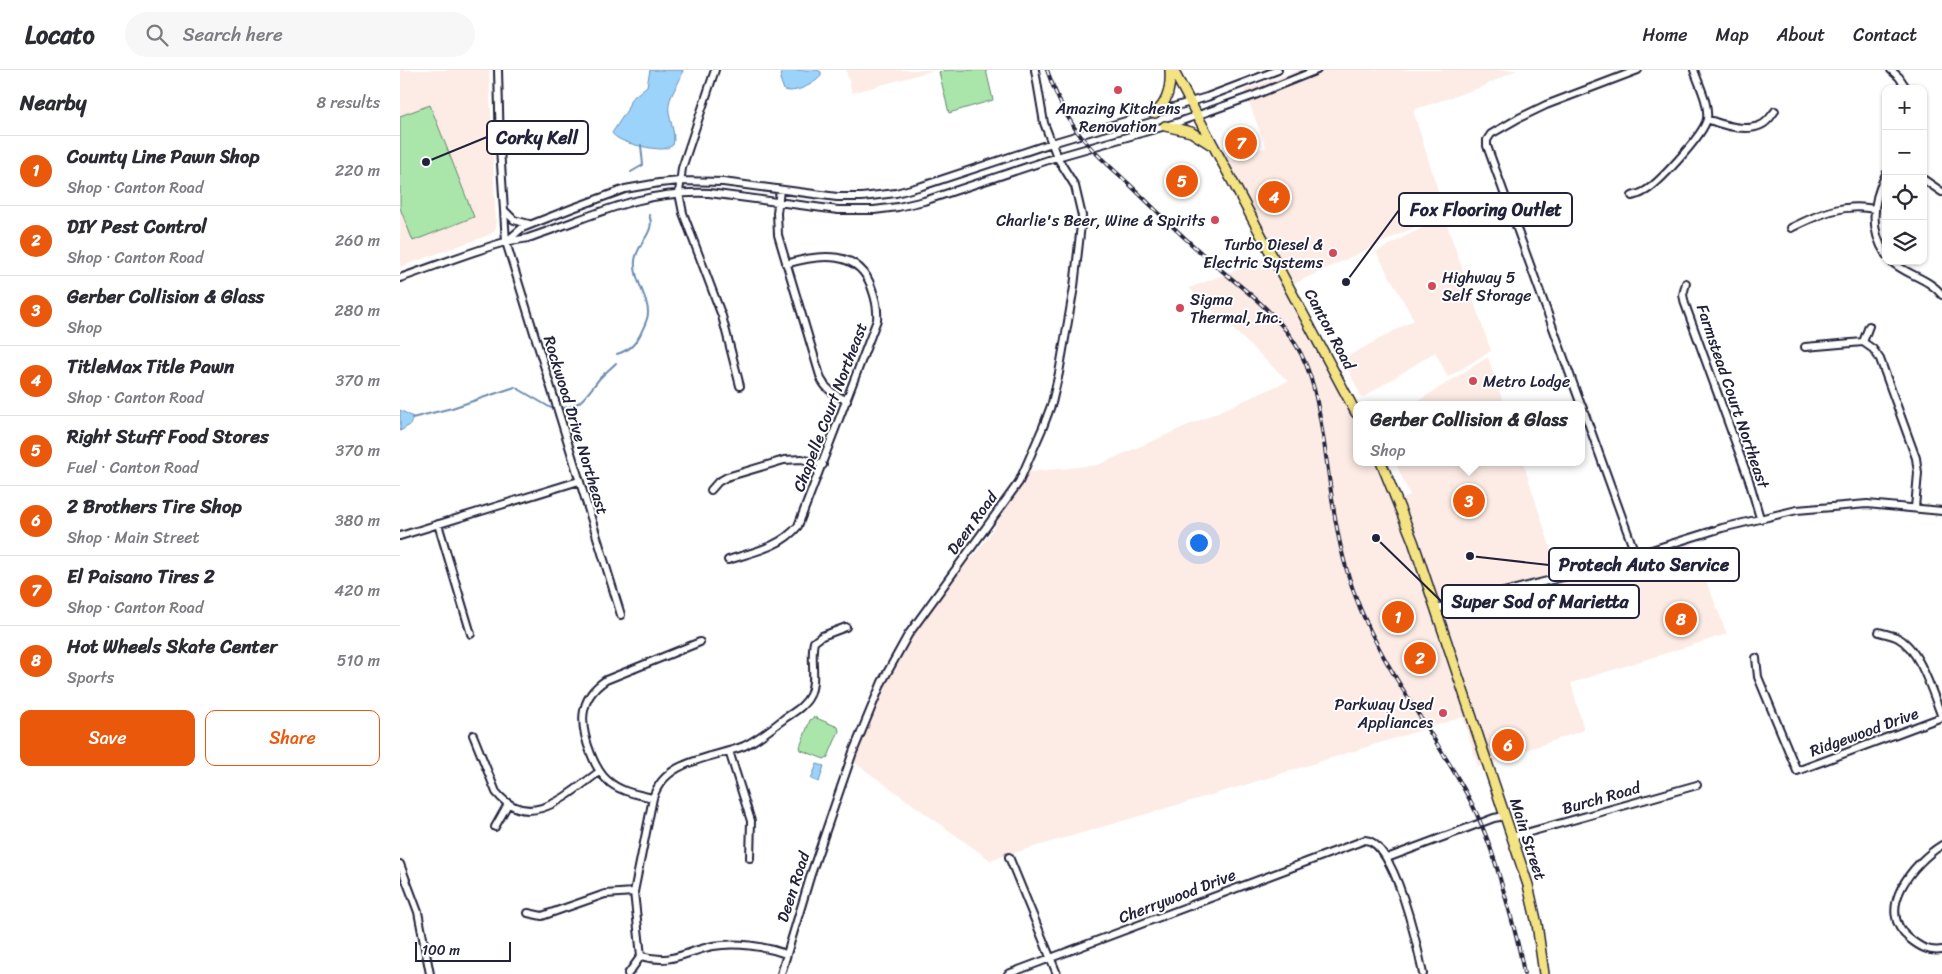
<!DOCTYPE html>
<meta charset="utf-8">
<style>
body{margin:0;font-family:Sriracha,sans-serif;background:#f7f7f7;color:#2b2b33}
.controls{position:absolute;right:15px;top:15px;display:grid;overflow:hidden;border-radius:10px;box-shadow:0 1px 4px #0004}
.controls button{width:45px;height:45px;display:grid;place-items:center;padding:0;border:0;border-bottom:1px solid #e1e1e2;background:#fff;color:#2b2b33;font:25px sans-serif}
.scale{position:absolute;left:15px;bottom:12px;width:96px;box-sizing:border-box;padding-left:5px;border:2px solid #22223b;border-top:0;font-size:14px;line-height:18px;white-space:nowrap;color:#22223b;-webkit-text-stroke:4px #fff;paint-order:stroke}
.you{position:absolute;left:798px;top:472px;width:18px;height:18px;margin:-12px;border:4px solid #fff;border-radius:50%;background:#1a73e8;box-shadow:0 0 0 8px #1a73e833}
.badge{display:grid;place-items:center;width:32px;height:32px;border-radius:50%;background:#ea580c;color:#fff;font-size:16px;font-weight:700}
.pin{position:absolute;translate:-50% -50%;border:2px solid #fff;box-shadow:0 1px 5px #0006}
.popup{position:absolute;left:953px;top:331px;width:232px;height:65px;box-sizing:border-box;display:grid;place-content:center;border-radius:10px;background:#fff;filter:drop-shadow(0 1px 4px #0005);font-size:16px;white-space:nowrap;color:#7c7c81}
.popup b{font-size:19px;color:#2b2b33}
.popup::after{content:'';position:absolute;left:50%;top:100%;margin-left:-10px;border:10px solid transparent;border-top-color:#fff}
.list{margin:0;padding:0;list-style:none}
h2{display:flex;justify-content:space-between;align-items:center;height:65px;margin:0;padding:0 20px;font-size:21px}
h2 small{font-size:16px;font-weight:400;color:#7c7c81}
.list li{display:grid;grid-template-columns:32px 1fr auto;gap:15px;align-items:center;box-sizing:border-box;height:70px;padding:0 20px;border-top:1px solid #e1e1e2}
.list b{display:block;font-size:19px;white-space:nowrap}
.list p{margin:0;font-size:16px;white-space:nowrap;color:#7c7c81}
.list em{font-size:16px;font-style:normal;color:#7c7c81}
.actions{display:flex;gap:10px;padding:15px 20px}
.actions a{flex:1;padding:11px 0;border:1px solid #ea580c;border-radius:10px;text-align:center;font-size:18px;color:#ea580c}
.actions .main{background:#ea580c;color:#fff}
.icon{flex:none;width:28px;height:28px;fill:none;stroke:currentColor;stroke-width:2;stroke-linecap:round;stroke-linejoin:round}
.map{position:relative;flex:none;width:1542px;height:904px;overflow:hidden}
header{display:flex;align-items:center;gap:30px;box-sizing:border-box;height:70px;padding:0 25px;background:#fff;border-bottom:1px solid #e1e1e2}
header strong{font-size:24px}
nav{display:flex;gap:28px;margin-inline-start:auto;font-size:18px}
.search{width:350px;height:45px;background:#f7f7f7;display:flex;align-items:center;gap:12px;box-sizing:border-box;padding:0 18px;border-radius:28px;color:#7c7c81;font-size:19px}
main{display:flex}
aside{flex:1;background:#fff}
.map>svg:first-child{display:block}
.built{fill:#fcece5}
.green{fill:#aae5aa;stroke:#668472}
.water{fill:#9cd3fb;stroke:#6b8cae}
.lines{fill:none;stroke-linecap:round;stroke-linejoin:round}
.stream{stroke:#6b8cae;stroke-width:2}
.minor-casing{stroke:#22223b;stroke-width:10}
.major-casing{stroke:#22223b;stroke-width:12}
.minor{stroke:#fff;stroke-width:6}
.major{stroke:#f4e382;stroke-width:9}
.rail-casing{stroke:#22223b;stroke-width:4}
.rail{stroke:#fff;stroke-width:2;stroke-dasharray:5.5;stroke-linecap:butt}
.poi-dot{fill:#d1495b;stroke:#fff;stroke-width:2}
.labels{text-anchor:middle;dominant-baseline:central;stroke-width:4;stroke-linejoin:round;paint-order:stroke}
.poi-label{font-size:16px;fill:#22223b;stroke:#fff;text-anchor:end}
.street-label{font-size:16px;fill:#22223b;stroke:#fff}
.leader{fill:none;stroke:#22223b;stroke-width:2}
.callout-dot{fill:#22223b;stroke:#fff;stroke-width:2}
.callout{fill:#fff;stroke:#22223b;stroke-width:2}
.callout-label{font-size:18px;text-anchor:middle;font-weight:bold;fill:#22223b}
</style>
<header>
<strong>Locato</strong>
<div class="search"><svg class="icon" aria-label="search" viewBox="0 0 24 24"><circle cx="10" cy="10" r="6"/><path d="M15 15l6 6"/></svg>Search here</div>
<nav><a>Home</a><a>Map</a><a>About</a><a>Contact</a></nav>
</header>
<main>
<aside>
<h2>Nearby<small>8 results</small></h2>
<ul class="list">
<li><span class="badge">1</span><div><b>County Line Pawn Shop</b><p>Shop · Canton Road</p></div><em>220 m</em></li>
<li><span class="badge">2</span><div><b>DIY Pest Control</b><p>Shop · Canton Road</p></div><em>260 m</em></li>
<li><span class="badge">3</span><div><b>Gerber Collision &amp; Glass</b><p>Shop</p></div><em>280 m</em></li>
<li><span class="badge">4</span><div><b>TitleMax Title Pawn</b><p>Shop · Canton Road</p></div><em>370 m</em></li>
<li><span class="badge">5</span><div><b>Right Stuff Food Stores</b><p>Fuel · Canton Road</p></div><em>370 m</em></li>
<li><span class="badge">6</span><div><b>2 Brothers Tire Shop</b><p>Shop · Main Street</p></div><em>380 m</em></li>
<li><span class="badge">7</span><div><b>El Paisano Tires 2</b><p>Shop · Canton Road</p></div><em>420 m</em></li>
<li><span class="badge">8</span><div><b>Hot Wheels Skate Center</b><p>Sports</p></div><em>510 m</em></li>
</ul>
<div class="actions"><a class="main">Save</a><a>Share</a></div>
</aside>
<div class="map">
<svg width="1542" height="904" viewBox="0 0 1542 904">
<rect width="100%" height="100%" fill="#fff"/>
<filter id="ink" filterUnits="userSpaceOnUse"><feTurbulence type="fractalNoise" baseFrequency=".02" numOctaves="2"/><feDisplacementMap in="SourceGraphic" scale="10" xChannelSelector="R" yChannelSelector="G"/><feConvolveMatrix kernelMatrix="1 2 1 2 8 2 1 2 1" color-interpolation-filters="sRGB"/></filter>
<g filter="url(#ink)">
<path class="built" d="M0,0H89L96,157L94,162L89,165L0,197Z
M446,0H535L452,23Z
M899,0H1117L1082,17L1013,40L1045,143L889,216L956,347V392H980L1000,431L1010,425L995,392H1123L1161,511L1184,506L1290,469L1327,564L1171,613L1184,660L1078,697L1063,647L845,715L590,790L447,687L506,569L586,470L629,402L698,395L888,311L789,218L870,187L823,94L866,77L844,20Z
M1044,146L1091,281L1048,307L1035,282L962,328L943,289L1014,250L976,182Z
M1088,287L1104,335H1012Z"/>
<path class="green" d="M547,0H586L593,30L549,43L539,2Z
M30,35L74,147L13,171L0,138V46Z
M414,647L438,657L439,661L428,687L424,689L401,680L400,677L410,650Z"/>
<path class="water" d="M250,0H283C281,12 271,22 269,34C267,48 277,62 273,75C269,77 266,79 262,79C250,79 218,73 212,63L227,40L231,29L247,16Z
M383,0H418L421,2V6C414,14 395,24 384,20L380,9Z
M0,340L13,347L10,355L0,361Z
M417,694L424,696L419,712L411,709Z"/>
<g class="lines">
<path class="stream" d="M231,102L243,95L241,75
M217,284C229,280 234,276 240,265C243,258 248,250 248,243C249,228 233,209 235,191C236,174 257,162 249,145
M162,338C183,337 189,320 201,307C206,302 211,298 216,293
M12,348L52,338L115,317L151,338"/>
<defs>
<path id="minor" d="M98,0L100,78L106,172L221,545
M315,0L282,98L279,123L283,143L322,246L340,316
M1491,0L1499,7L1507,19
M1307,49C1322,55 1346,62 1361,55C1368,52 1371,46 1375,41
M1486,104C1473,130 1469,159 1486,185
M1523,109L1542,122
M380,120L377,143L378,165L421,309C427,321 436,325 447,331
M1232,126C1235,125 1240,124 1243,122C1257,116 1304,64 1307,49C1309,33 1299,15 1294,0
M104,140L114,150L129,154
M1391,158C1419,144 1443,133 1474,139
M107,171L122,158L173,138L225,119L259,113L280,111L323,112L437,127H462L496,123L522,116L652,73L807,27L878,0
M1491,191C1506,205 1529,208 1542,225
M0,208C35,196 70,182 105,172C112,170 120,170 128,168C192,147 238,120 309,123L438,140H474L498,137L524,131L657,87L776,53L855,25L917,0
M1286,213L1283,225L1285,234L1349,410L1360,448
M1463,272L1469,256
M1405,277L1463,272L1473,279L1480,289L1516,388L1518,403L1515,438
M1181,335L1087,76V70L1091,64L1119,48L1146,35L1238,0
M1182,336L1236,486
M311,420L318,412L327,407L384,390L402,389L423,395
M38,454L71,564
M0,466L179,411
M328,490C353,482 381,477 398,456L477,250C478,239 476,230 472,219C460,179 419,184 386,194
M1036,539L1171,505L1322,458L1397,440L1467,434L1542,441
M1479,562C1485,564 1493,565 1498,568C1520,579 1533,625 1542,647
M1356,588L1358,607L1397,701L1542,647
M73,665L96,722C129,763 168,724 199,702
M329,681L351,751L350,788
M253,728C236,724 220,722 207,710C199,703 195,694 191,684C180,656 177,629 206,610L300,572
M95,757L108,734
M1112,767L1297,715
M1542,775C1514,792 1473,840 1510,869C1520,877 1529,882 1542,880
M609,787L657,904
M987,788L1094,748L1105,746
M0,794L18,842L30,904
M128,843L142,846L205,824L234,822
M241,886C272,895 284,882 313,876C336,872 364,876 386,884
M228,904L241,886L234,822L253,728C265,689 311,689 344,676C359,669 372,658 385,648C394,642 405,636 410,625C417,609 410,589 414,572L422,566L446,557
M381,904L411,804L453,682L482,612L508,565L619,412L643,357L652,333L659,303L674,217L682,146L675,116L657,87L644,53L635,0
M608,904L965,770C995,771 1018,879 1023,904"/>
<path id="major" d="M773,0L956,343
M755,43C768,33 771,15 770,0
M765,56L791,62L810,74
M981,392L1013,471L1128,815L1137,854L1144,904"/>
</defs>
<use href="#minor" class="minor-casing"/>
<use href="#major" class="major-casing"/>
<use href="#minor" class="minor"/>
<use href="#major" class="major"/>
<defs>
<path id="rail" d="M647,0C654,20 662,39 674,57C689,79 710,96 729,114C757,141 784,169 814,194C842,218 877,243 896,275C913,302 918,335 923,366C930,410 934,457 947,501C970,582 1024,647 1064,719C1081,749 1092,779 1101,812C1110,843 1119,872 1124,904"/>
</defs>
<use href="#rail" class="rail-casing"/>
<use href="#rail" class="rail"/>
</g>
</g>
<g class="poi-dot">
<circle cx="718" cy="20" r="5"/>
<circle cx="815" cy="150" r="5"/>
<circle cx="933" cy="183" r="5"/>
<circle cx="1032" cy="216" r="5"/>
<circle cx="780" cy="238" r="5"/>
<circle cx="1073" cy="311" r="5"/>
<circle cx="1043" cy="643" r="5"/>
</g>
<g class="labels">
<g class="poi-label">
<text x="718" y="38" text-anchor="middle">Amazing Kitchens<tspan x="718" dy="18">Renovation</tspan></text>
<text x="805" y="150">Charlie's Beer, Wine &amp; Spirits</text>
<text x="923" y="174">Turbo Diesel &amp;<tspan x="923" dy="18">Electric Systems</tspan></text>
<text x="1042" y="207" text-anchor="start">Highway 5<tspan x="1042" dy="18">Self Storage</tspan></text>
<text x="790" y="229" text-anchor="start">Sigma<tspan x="790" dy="18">Thermal, Inc.</tspan></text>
<text x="1083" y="311" text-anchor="start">Metro Lodge</text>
<text x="1033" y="634">Parkway Used<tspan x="1033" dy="18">Appliances</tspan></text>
</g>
<g class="street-label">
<text transform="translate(930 259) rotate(62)">Canton Road</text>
<text transform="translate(1333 326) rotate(71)">Farmstead Court Northeast</text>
<text transform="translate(430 337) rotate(-69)">Chapelle Court Northeast</text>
<text transform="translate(176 355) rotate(73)">Rockwood Drive Northeast</text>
<text transform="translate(572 453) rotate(-54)">Deen Road</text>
<text transform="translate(1464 662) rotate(-20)">Ridgewood Drive</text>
<text transform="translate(1201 728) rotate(-16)">Burch Road</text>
<text transform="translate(1128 769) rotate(72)">Main Street</text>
<text transform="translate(393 817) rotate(-72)">Deen Road</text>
<text transform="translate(777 826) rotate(-21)">Cherrywood Drive</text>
</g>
</g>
<path class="leader" d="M26 92L87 67M946 212L999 140M1070 486L1149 495M976 468L1042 532"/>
<g class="callout-dot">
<circle cx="26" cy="92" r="5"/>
<circle cx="946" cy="212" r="5"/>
<circle cx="1070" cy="486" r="5"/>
<circle cx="976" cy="468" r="5"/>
</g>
<g class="callout">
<rect x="87" y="51" width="101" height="33" rx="5"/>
<rect x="999" y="123" width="173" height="33" rx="5"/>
<rect x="1149" y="478" width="190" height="33" rx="5"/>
<rect x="1042" y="515" width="197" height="33" rx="5"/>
</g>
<g class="callout-label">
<text x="137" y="74">Corky Kell</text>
<text x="1086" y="146">Fox Flooring Outlet</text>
<text x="1244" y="501">Protech Auto Service</text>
<text x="1140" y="538">Super Sod of Marietta</text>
</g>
</svg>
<div class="controls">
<button>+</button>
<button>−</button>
<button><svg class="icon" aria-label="locate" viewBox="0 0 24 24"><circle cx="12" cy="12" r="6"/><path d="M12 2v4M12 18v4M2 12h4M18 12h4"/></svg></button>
<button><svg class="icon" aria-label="layers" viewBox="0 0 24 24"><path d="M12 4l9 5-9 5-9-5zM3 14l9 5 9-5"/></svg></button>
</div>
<div class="scale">100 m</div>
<div class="you"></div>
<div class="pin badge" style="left:998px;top:547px">1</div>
<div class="pin badge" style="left:1020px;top:588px">2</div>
<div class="pin badge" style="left:1069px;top:431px">3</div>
<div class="popup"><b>Gerber Collision &amp; Glass</b>Shop</div>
<div class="pin badge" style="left:874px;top:127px">4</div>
<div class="pin badge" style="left:782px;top:111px">5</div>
<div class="pin badge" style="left:1108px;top:675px">6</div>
<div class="pin badge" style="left:841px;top:73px">7</div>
<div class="pin badge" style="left:1281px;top:549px">8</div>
</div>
</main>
